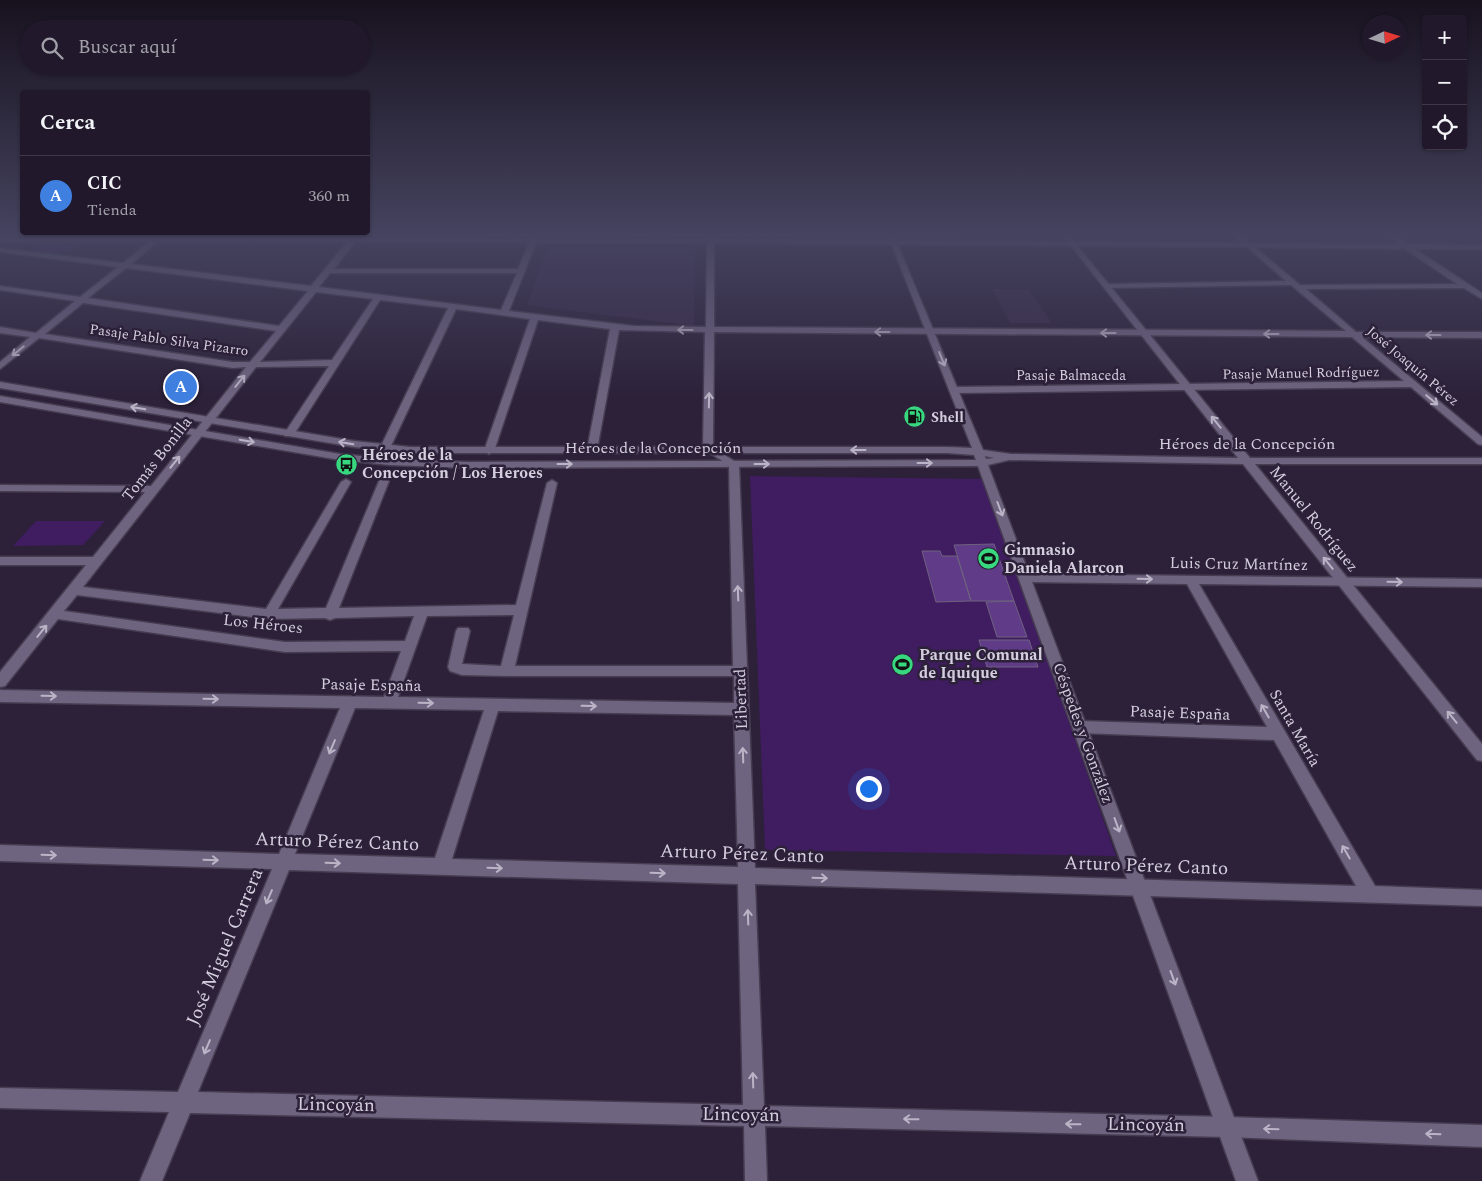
<!DOCTYPE html>
<html lang="es">
<meta charset="utf-8">
<style>
body{margin:0;font-family:Spectral,serif;background:#292233;color:#f1f3f6}
.controls{position:absolute;right:15px;top:15px;display:grid;overflow:hidden;border-radius:5px;box-shadow:0 1px 4px #0004}
.controls button{width:45px;height:45px;display:grid;place-items:center;padding:0;border:0;border-bottom:1px solid #3e3847;background:#21192b;color:#f1f3f6;font:25px sans-serif}
.compass{position:absolute;left:1362px;top:15px;width:45px;height:45px;border-radius:50%;background:#21192b;box-shadow:0 1px 4px #0004;rotate:86deg}
.you{position:absolute;left:868px;top:788px;width:18px;height:18px;margin:-12px;border:4px solid #fff;border-radius:50%;background:#1a73e8;box-shadow:0 0 0 8px #1a73e833}
.badge{display:grid;place-items:center;width:32px;height:32px;border-radius:50%;background:#ea580c;color:#fff;font-size:16px;font-weight:700}
.pin{position:absolute;translate:-50% -50%;border:2px solid #fff;box-shadow:0 1px 5px #0006}
.list{margin:0;padding:0;list-style:none}
h2{display:flex;justify-content:space-between;align-items:center;height:65px;margin:0;padding:0 20px;font-size:21px}
h2 small{font-size:16px;font-weight:400;color:#a2a0a9}
.list li{display:grid;grid-template-columns:32px 1fr auto;gap:15px;align-items:center;box-sizing:border-box;height:80px;padding:0 20px;border-top:1px solid #3e3847}
.list b{display:block;font-size:19px;white-space:nowrap}
.list p{margin:0;font-size:16px;white-space:nowrap;color:#a2a0a9}
.list em{font-size:16px;font-style:normal;color:#a2a0a9}
.icon{flex:none;width:28px;height:28px;fill:none;stroke:currentColor;stroke-width:2;stroke-linecap:round;stroke-linejoin:round}
.map{position:relative;flex:none;width:1482px;height:1181px;overflow:hidden}
.search{position:absolute;background:#21192b;box-shadow:0 1px 4px #0004;left:20px;top:20px;width:350px;height:55px;display:flex;align-items:center;gap:12px;box-sizing:border-box;padding:0 18px;border-radius:28px;color:#a2a0a9;font-size:19px}
.panel{position:absolute;background:#21192b;box-shadow:0 1px 4px #0004;left:20px;top:90px;width:350px;height:145px;border-radius:5px}
.map>svg:first-child{display:block}
.built{fill:#362947}
.green{fill:#401c61}
.building{fill:#603b88;stroke:#6e627e}
.lines{fill:none;stroke-linecap:round;stroke-linejoin:round}
.street-casing{stroke:#463d51;stroke-width:3}
.secondary-casing{stroke:#463d51;stroke-width:3}
.street{fill:#6f6480;fill-rule:evenodd}
.secondary{fill:#6f6480;fill-rule:evenodd}
.oneway{stroke:#bbb4c6}
.labels{text-anchor:middle;dominant-baseline:central;stroke-width:5;stroke-linejoin:round;paint-order:stroke}
.far-street-label{font-size:14px;fill:#d4cede;stroke:#2c2139}
.far-poi-label{font-size:14px;font-weight:bold;fill:#d4cede;stroke:#2c2139;text-anchor:start}
.street-label{font-size:16px;fill:#d4cede;stroke:#2c2139}
.poi-label{font-size:16px;font-weight:bold;fill:#d4cede;stroke:#2c2139;text-anchor:start}
.near-street-label{font-size:19px;fill:#d4cede;stroke:#2c2139}
</style>
<div class="map">
<svg width="1482" height="1181" viewBox="0 0 1482 1181">
<rect width="100%" height="100%" fill="#2c2139"/>
<path class="built" d="M548,246L695,248L694,326L527,305Z
M992,289L1029,290L1052,323H1010Z"/>
<path class="green" d="M45,243L78,246L64,253L31,250Z
M750,476L984,479L1116,856L765,850Z
M36,521H105L83,545L13,546Z"/>
<path class="building" d="M994,544L1014,601H971L954,545Z
M922,551H940L942,556H957L971,601L936,602Z
M1014,601L1027,637H997L986,602Z
M979,640H1029L1038,667H987Z"/>
<g class="lines">
<defs>
<path id="street" d="M536,233L539,235L538,239L548,240L707,239L708,233H714V239L1242,243L1231,233H1238L1250,243L1399,244L1384,233H1391L1409,244L1482,245V249H1415L1482,293V299L1464,288L1306,289L1356,332H1482V338L1362,337L1482,437V445L1478,444L1411,387L954,393L949,390L954,387L1404,381L1352,337L714,332L713,448L739,464L755,868L1356,886L1274,740L1081,733L1076,731L1074,727L1076,723L1081,721L1267,727L1187,584L1026,582L1020,578L1026,574L1482,579V587L1199,584L1375,886L1482,890V906L755,884L764,1106L1227,1117L1482,1125V1147L1227,1137L765,1126L767,1181H745L744,1126L190,1113L162,1181H140L169,1112L0,1108V1088L178,1092L272,869L0,861V845L279,854L340,708L0,702V690L384,697L401,651L285,652L58,619L5,686L0,687V672L86,565H0V557H93L145,492L0,491V485L151,486L246,367L233,368L39,338L0,369V362L30,337L0,333V327L36,333L75,301L0,290V286L80,297L118,267L0,252V248L123,263L149,242H0V238H351L355,235L358,238L531,239ZM157,242H347L311,286L131,264ZM355,242H519L529,243L518,269H334ZM536,243H707L706,327L634,326L509,311ZM714,243L1247,247L1286,281L1107,284L1103,286L1107,288L1291,285L1346,331L714,327ZM1255,247L1405,249L1457,284L1300,285ZM126,268L308,291L279,326L88,298ZM330,273H517L501,310L319,287ZM316,292L373,299L332,360L260,362ZM380,300L448,308L380,448L385,451L390,448L456,309L530,319L484,451L489,454L494,451L538,320L610,329L587,450L592,453L597,450L619,330L705,332L703,449L729,465L733,666H515L557,483L552,480L547,483L516,605L339,608L389,481L384,478L379,481L326,608L278,609L351,482L346,479L341,482L266,609L83,587L256,367L329,366L284,434L285,436H293ZM83,303L276,331L250,362H233L45,334ZM77,595L269,619L325,618L330,620L335,618L414,616L405,641L285,642L64,611ZM514,615L501,666L462,664L470,631L468,628H458L456,631L448,667L450,671L462,675L507,676H734V703L398,697L427,616ZM355,708L484,710L435,858L295,854ZM498,711L734,715L738,867L452,859ZM289,870L738,884L743,1105L198,1092Z"/>
<path id="secondary" d="M887,233H893L983,450L1011,454L1238,458L1061,233H1067L1250,458H1482V464H1255L1482,744V761L1477,760L1243,464L1009,460L988,465L1258,1181H1236L978,466L468,468L390,465L340,460L0,402V396L340,454L390,459L468,462L976,460L974,455L947,453H410L354,447L0,388V382L354,441L410,447H947L972,448ZM985,456L994,458L986,459Z"/>
</defs>
<use href="#street" class="street-casing"/>
<use href="#secondary" class="secondary-casing"/>
<use href="#street" class="street"/>
<use href="#secondary" class="secondary"/>
</g>
<defs><path id="oneway-shaft" d="M-6 0H5M1.5-3L5.5 0L1.5 3" fill="none" stroke-width="1.6" stroke-linecap="round" stroke-linejoin="round" transform="scale(1.25)"/></defs>
<g class="oneway">
<use href="#oneway-shaft" transform="translate(685 330) rotate(-180)"/>
<use href="#oneway-shaft" transform="translate(882 332) rotate(-180)"/>
<use href="#oneway-shaft" transform="translate(1108 333) rotate(-180)"/>
<use href="#oneway-shaft" transform="translate(1271 334) rotate(-180)"/>
<use href="#oneway-shaft" transform="translate(1433 335) rotate(-180)"/>
<use href="#oneway-shaft" transform="translate(18 351) rotate(141)"/>
<use href="#oneway-shaft" transform="translate(942 359) rotate(68)"/>
<use href="#oneway-shaft" transform="translate(240 381) rotate(-51)"/>
<use href="#oneway-shaft" transform="translate(709 400) rotate(-89)"/>
<use href="#oneway-shaft" transform="translate(1432 400) rotate(40)"/>
<use href="#oneway-shaft" transform="translate(138 408) rotate(-170)"/>
<use href="#oneway-shaft" transform="translate(1216 422) rotate(-129)"/>
<use href="#oneway-shaft" transform="translate(247 441) rotate(10)"/>
<use href="#oneway-shaft" transform="translate(346 443) rotate(-171)"/>
<use href="#oneway-shaft" transform="translate(858 450) rotate(-180)"/>
<use href="#oneway-shaft" transform="translate(175 462) rotate(-51)"/>
<use href="#oneway-shaft" transform="translate(925 463)"/>
<use href="#oneway-shaft" transform="translate(565 464)"/>
<use href="#oneway-shaft" transform="translate(762 464)"/>
<use href="#oneway-shaft" transform="translate(1000 509) rotate(69)"/>
<use href="#oneway-shaft" transform="translate(1328 563) rotate(-129)"/>
<use href="#oneway-shaft" transform="translate(1145 579) rotate(1)"/>
<use href="#oneway-shaft" transform="translate(1395 582) rotate(1)"/>
<use href="#oneway-shaft" transform="translate(738 593) rotate(-92)"/>
<use href="#oneway-shaft" transform="translate(42 631) rotate(-51)"/>
<use href="#oneway-shaft" transform="translate(49 696) rotate(1)"/>
<use href="#oneway-shaft" transform="translate(211 699) rotate(1)"/>
<use href="#oneway-shaft" transform="translate(426 703) rotate(1)"/>
<use href="#oneway-shaft" transform="translate(589 706) rotate(1)"/>
<use href="#oneway-shaft" transform="translate(1265 711) rotate(-120)"/>
<use href="#oneway-shaft" transform="translate(1452 717) rotate(-129)"/>
<use href="#oneway-shaft" transform="translate(332 747) rotate(113)"/>
<use href="#oneway-shaft" transform="translate(743 755) rotate(-92)"/>
<use href="#oneway-shaft" transform="translate(1117 825) rotate(70)"/>
<use href="#oneway-shaft" transform="translate(1346 852) rotate(-120)"/>
<use href="#oneway-shaft" transform="translate(49 855) rotate(2)"/>
<use href="#oneway-shaft" transform="translate(211 860) rotate(2)"/>
<use href="#oneway-shaft" transform="translate(333 863) rotate(2)"/>
<use href="#oneway-shaft" transform="translate(495 868) rotate(2)"/>
<use href="#oneway-shaft" transform="translate(658 873) rotate(2)"/>
<use href="#oneway-shaft" transform="translate(820 878) rotate(2)"/>
<use href="#oneway-shaft" transform="translate(269 897) rotate(113)"/>
<use href="#oneway-shaft" transform="translate(748 917) rotate(-92)"/>
<use href="#oneway-shaft" transform="translate(1173 978) rotate(70)"/>
<use href="#oneway-shaft" transform="translate(207 1047) rotate(113)"/>
<use href="#oneway-shaft" transform="translate(753 1080) rotate(-92)"/>
<use href="#oneway-shaft" transform="translate(911 1119) rotate(-179)"/>
<use href="#oneway-shaft" transform="translate(1073 1124) rotate(-179)"/>
<use href="#oneway-shaft" transform="translate(1271 1129) rotate(-178)"/>
<use href="#oneway-shaft" transform="translate(1433 1134) rotate(-178)"/>
</g>
<linearGradient id="sky" x2="0" y2="1"><stop stop-color="#18121f"/><stop offset="0.59" stop-color="#45435f"/><stop offset="1" stop-color="#45435f" stop-opacity="0"/></linearGradient>
<rect width="1482" height="398" fill="url(#sky)"/>
<defs>
<symbol id="fuel-disc" viewBox="-11 -11 22 22"><circle r="9.5" fill="#38d880" stroke="#2c2139"/><path d="M-5.5-6h7V0h2V4h1.3V-2.5L3-4.5l.8-.8L6-3V5H2.5V1h-1V6h-7ZM-4.2-4.7v3.2H.2V-4.7Z" fill="#111"/></symbol>
<symbol id="bus-disc" viewBox="-11 -11 22 22"><circle r="9.5" fill="#38d880" stroke="#2c2139"/><path d="M-5-6H5V4H4V6H2V4H-2V6H-4V4H-5ZM-3.5-4V0h7V-4ZM-3.5 1.2v1.5H-2V1.2ZM2 1.2v1.5H3.5V1.2Z" fill="#111"/></symbol>
<symbol id="stadium-disc" viewBox="-11 -11 22 22"><circle r="9.5" fill="#38d880" stroke="#2c2139"/><path d="M0-5a6.5 5 0 1 0 0 10a6.5 5 0 1 0 0-10ZM-3.5-1.8h7v3.6h-7Z" fill="#111"/></symbol>
</defs>
<g fill-rule="evenodd">
<use href="#fuel-disc" x="902" y="404" width="25" height="25"/>
<use href="#bus-disc" x="334" y="452" width="25" height="25"/>
<use href="#stadium-disc" x="976" y="546" width="25" height="25"/>
<use href="#stadium-disc" x="890" y="652" width="25" height="25"/>
</g>
<g class="labels">
<g class="far-street-label">
<text transform="translate(169 340) rotate(8)">Pasaje Pablo Silva Pizarro</text>
<text transform="translate(1413 366) rotate(40)">José Joaquín Pérez</text>
<text transform="translate(1301 373) rotate(-1)">Pasaje Manuel Rodríguez</text>
<text x="1071" y="375">Pasaje Balmaceda</text>
</g>
<g class="far-poi-label">
<text x="931" y="417">Shell</text>
</g>
<g class="street-label">
<text x="1247" y="444">Héroes de la Concepción</text>
<text x="653" y="448">Héroes de la Concepción</text>
<text transform="translate(157 459) rotate(-52)">Tomás Bonilla</text>
<text transform="translate(1314 519) rotate(51)">Manuel Rodríguez</text>
<text transform="translate(1239 564) rotate(1)">Luis Cruz Martínez</text>
<text transform="translate(263 624) rotate(6)">Los Héroes</text>
<text transform="translate(371 685) rotate(1)">Pasaje España</text>
<text transform="translate(741 699) rotate(-92)">Libertad</text>
<text transform="translate(1180 713) rotate(2)">Pasaje España</text>
<text transform="translate(1295 728) rotate(60)">Santa María</text>
<text transform="translate(1083 733) rotate(70)">Céspedes y González</text>
</g>
<g class="poi-label">
<text x="362" y="455">Héroes de la<tspan x="362" dy="18">Concepción / Los Heroes</tspan></text>
<text x="1004" y="550">Gimnasio<tspan x="1004" dy="18">Daniela Alarcon</tspan></text>
<text x="919" y="655">Parque Comunal<tspan x="919" dy="18">de Iquique</tspan></text>
</g>
<g class="near-street-label">
<text transform="translate(337 842) rotate(2)">Arturo Pérez Canto</text>
<text transform="translate(742 854) rotate(2)">Arturo Pérez Canto</text>
<text transform="translate(1146 866) rotate(2)">Arturo Pérez Canto</text>
<text transform="translate(225 947) rotate(-67)">José Miguel Carrera</text>
<text transform="translate(336 1105) rotate(1)">Lincoyán</text>
<text transform="translate(741 1115) rotate(1)">Lincoyán</text>
<text transform="translate(1146 1125) rotate(1)">Lincoyán</text>
</g>
</g>
</svg>
<div class="controls">
<button>+</button>
<button>−</button>
<button><svg class="icon" aria-label="locate" viewBox="0 0 24 24"><circle cx="12" cy="12" r="6"/><path d="M12 2v4M12 18v4M2 12h4M18 12h4"/></svg></button>
</div>
<svg class="compass" viewBox="-18 -18 36 36"><path d="M0-13l5 13h-10z" fill="#e53935"/><path d="M0 13l5-13h-10z" fill="#a2a0a9"/></svg>
<div class="you"></div>
<div class="pin badge" style="left:181px;top:387px;background:#3f7fe0">A</div>
<div class="search"><svg class="icon" aria-label="search" viewBox="0 0 24 24"><circle cx="10" cy="10" r="6"/><path d="M15 15l6 6"/></svg>Buscar aquí</div>
<section class="panel">
<h2>Cerca<small></small></h2>
<ul class="list">
<li><span class="badge" style="background:#3f7fe0">A</span><div><b>CIC</b><p>Tienda</p></div><em>360 m</em></li>
</ul>
</section>
</div>
